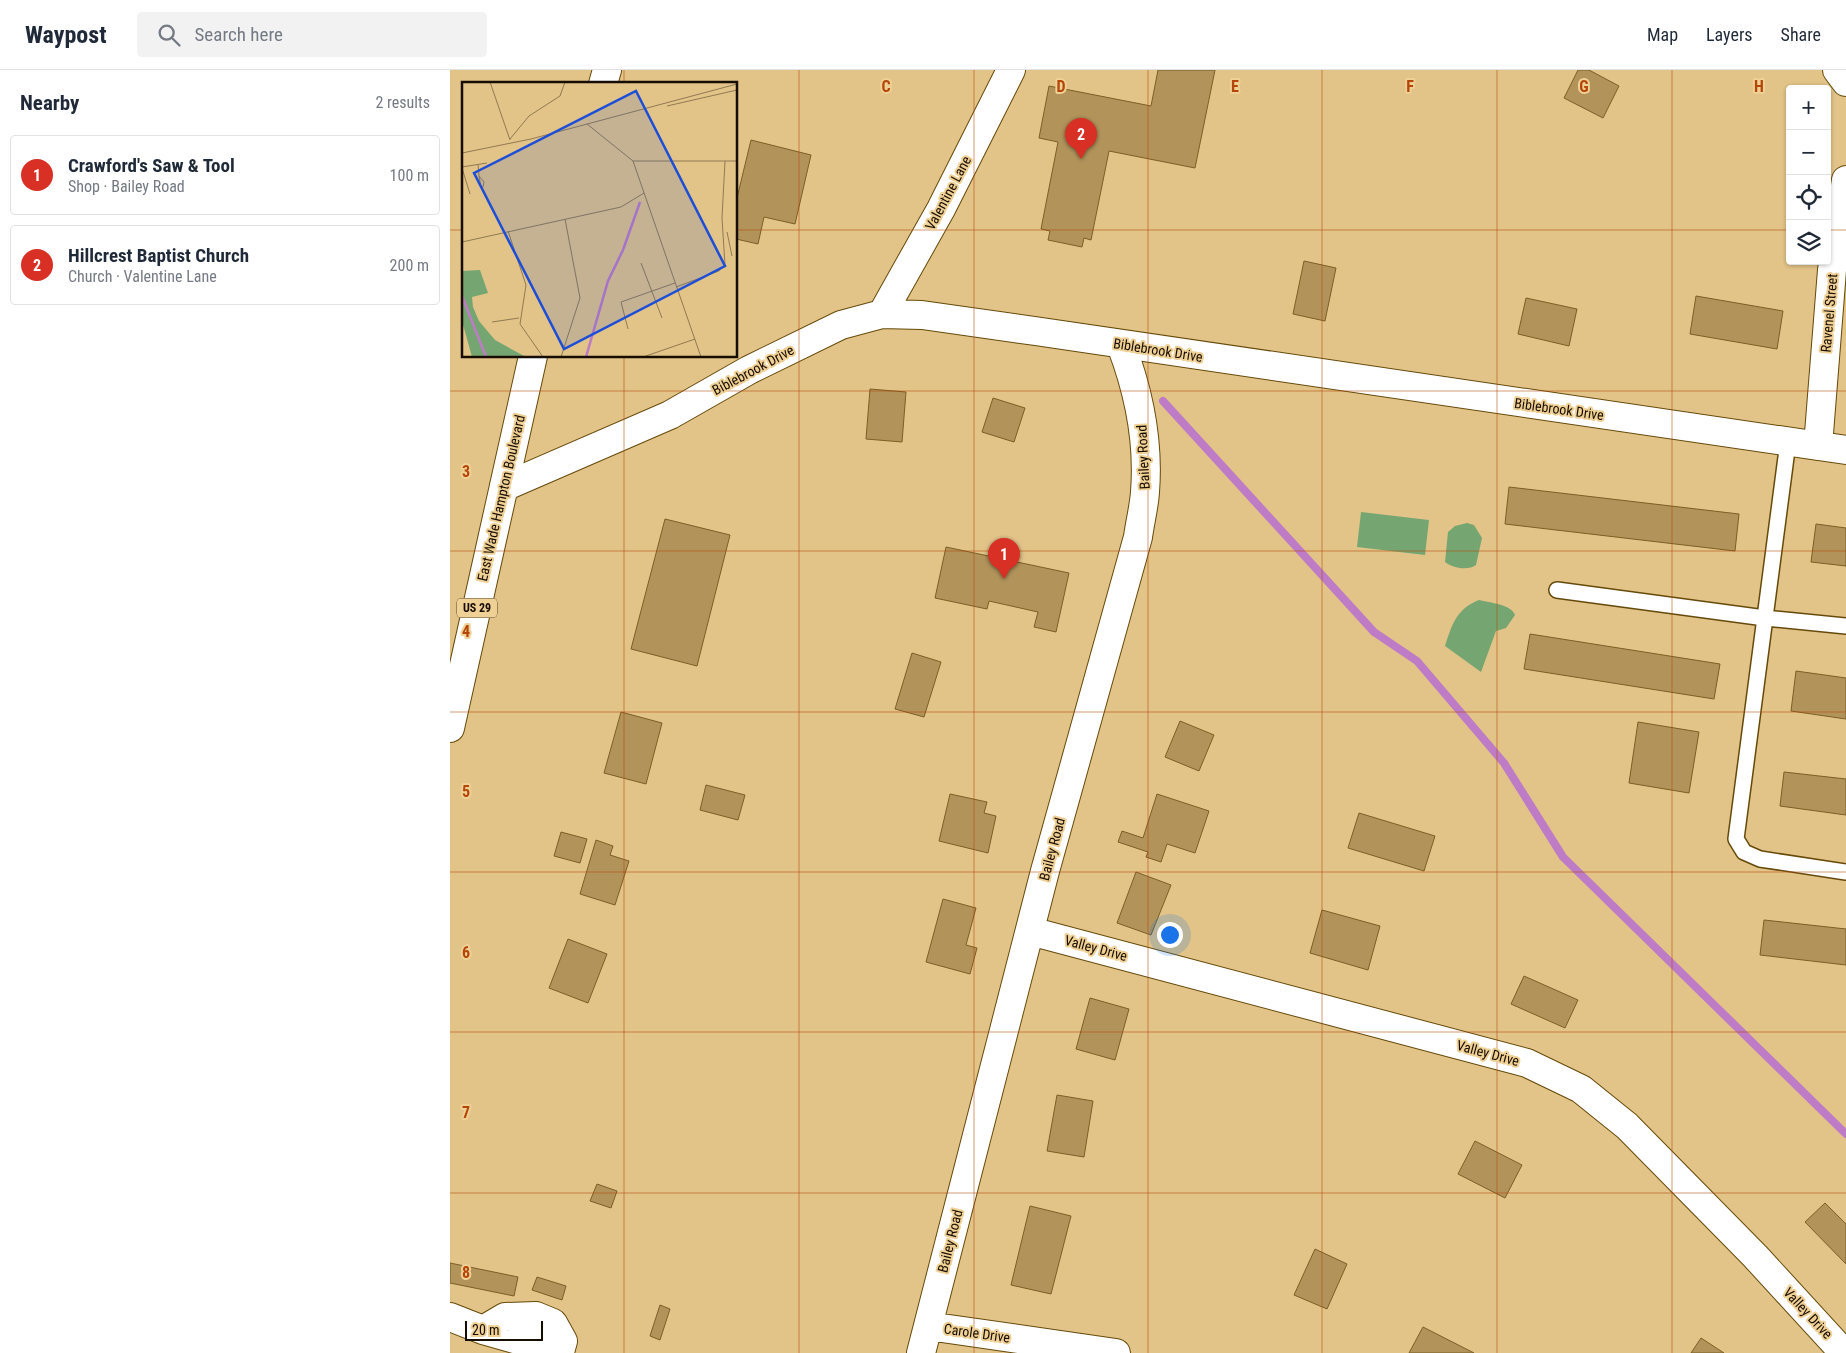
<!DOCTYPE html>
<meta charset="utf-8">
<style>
body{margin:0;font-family:"Roboto Condensed",sans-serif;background:#f2f2f3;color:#1f2937}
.controls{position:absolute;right:15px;top:15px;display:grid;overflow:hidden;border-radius:5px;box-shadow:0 1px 4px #0004}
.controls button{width:45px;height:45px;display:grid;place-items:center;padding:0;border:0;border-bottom:1px solid #e0e1e3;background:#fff;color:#1f2937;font:25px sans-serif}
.scale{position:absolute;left:15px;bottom:12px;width:78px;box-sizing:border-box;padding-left:5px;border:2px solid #170c00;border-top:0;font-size:14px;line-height:18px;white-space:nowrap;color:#170c00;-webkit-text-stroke:4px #efd095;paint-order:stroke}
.you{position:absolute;left:719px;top:864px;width:18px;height:18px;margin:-12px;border:4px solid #fff;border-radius:50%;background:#1a73e8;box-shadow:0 0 0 8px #1a73e833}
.badge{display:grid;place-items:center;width:32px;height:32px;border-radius:50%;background:#d93025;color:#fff;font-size:16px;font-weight:700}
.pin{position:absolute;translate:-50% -41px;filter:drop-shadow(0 1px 2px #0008)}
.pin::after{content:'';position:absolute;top:26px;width:18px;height:15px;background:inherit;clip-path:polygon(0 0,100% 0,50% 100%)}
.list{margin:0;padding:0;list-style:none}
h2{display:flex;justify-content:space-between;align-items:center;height:65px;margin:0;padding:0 20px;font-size:21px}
h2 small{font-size:16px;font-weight:400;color:#747a83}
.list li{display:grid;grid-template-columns:32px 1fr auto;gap:15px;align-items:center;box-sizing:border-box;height:80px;margin:0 10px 10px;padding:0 10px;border:1px solid #e0e1e3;border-radius:5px}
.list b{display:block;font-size:19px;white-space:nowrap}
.list p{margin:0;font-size:16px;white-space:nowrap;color:#747a83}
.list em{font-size:16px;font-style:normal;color:#747a83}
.icon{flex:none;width:28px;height:28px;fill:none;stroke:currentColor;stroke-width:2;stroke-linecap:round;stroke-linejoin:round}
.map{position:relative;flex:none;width:1396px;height:1283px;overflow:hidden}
header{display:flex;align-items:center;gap:30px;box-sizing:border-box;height:70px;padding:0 25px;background:#fff;border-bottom:1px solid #e0e1e3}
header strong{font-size:24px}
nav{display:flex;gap:28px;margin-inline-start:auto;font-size:18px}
.search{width:350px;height:45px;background:#f2f2f3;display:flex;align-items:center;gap:12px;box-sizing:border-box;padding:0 18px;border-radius:5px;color:#747a83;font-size:19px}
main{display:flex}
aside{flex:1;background:#fff}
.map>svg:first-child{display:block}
.green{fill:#75a672}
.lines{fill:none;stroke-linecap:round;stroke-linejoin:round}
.stream{stroke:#be7bc6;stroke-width:8}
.building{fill:#b2945b;stroke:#7b5f24}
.lane-casing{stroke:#664a0a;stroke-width:18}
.street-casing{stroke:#664a0a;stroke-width:30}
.primary-casing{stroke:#664a0a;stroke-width:30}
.lane{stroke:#fff;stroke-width:15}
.street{stroke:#fff;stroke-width:28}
.primary{stroke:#fff;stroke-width:28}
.grid{fill:none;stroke:#b44609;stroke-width:1;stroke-opacity:0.55}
.labels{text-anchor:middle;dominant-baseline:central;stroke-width:4;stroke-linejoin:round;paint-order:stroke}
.shield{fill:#efd095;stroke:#58472d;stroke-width:1}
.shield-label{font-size:12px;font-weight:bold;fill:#170c00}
.street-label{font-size:14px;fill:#170c00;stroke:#efd095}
.inset-river{fill:none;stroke:#be7bc6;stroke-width:2.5}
.inset-road{fill:none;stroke:#917a52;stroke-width:1}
.view{fill:#1d4ed8;fill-opacity:0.15;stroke:#1d4ed8;stroke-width:2.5}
.inset-edge{fill:none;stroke:#170c00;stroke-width:2.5}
.grid-label{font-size:16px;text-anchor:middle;font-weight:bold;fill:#b44609;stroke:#efd095;stroke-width:4;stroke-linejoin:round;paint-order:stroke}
</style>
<header>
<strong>Waypost</strong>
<div class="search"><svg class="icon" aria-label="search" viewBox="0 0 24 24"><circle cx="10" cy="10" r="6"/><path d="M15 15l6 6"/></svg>Search here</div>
<nav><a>Map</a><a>Layers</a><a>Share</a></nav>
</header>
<main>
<aside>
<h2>Nearby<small>2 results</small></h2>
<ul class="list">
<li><span class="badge">1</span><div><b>Crawford's Saw &amp; Tool</b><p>Shop · Bailey Road</p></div><em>100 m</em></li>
<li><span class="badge">2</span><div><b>Hillcrest Baptist Church</b><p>Church · Valentine Lane</p></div><em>200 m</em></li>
</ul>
</aside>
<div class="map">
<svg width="1396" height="1283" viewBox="0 0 1396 1283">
<rect width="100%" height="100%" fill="#e2c388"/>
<path class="green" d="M911,442L979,450L975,485L907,477Z
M1017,453L1024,455L1032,468L1026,495C1018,501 1002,498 995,492L998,462L1005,456Z
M1029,530C1040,533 1061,534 1065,545L1056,558L1046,561L1031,602L995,576C1002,555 1006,539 1029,530Z"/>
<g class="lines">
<path class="stream" d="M713,331L924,562L967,591L1054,693L1113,787L1396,1064"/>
</g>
<path class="building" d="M708,0H765L745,98L659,81L641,170L634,168L632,177L598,170L600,161L591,159L608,72L589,68L599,16L701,36Z
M1128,0H1139L1169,16L1153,48L1114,28Z
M301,70L361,85L345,154L314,147L308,174L286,169V132Z
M854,191L886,198L875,251L843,244Z
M1246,226L1333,241L1327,279L1240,264Z
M1076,228L1127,239L1119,276L1068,264Z
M420,319L456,322L452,372L416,369Z
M543,328L575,338L564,372L532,362Z
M1059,417L1289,444L1285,481L1055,454Z
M215,449L280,465L247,596L181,579Z
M1366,454L1396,458V496L1361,492Z
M496,477L619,503L606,562L584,557L588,542L539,531L537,539L485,528Z
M1080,564L1270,594L1264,629L1074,599Z
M462,583L491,592L474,647L445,639Z
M1346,601L1396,608V649L1341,641Z
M171,642L212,653L196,714L154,703Z
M730,651L764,665L749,701L715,687Z
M1188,652L1249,662L1239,723L1179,713Z
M1334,702L1396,709V745L1330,736Z
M256,715L295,725L288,750L250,740Z
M500,724L537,732L534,743L546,746L538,783L489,771Z
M707,724L759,741L745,783L717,774L711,792L696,787L698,782L668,772L672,761L693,768Z
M909,743L985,766L974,801L898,778Z
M111,762L137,769L130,793L104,786Z
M146,770L163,776L160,785L179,791L165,835L130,824Z
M686,802L721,815L701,865L667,853Z
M493,829L526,838L516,875L527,878L520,904L476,892Z
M872,840L930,856L918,900L860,883Z
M1314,850L1396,859V895L1310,885Z
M118,869L157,884L138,933L99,918Z
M1074,906L1128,930L1115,958L1061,934Z
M640,928L679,939L665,990L626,979Z
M607,1025L643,1031L634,1087L597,1081Z
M1025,1071L1072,1095L1055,1128L1008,1104Z
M147,1114L167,1121L161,1138L140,1131Z
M1375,1133L1396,1154V1194L1355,1152Z
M580,1136L621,1146L601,1224L561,1215Z
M865,1179L897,1194L877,1239L844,1225Z
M0,1193L68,1207L64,1226L0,1213Z
M87,1207L116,1216L112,1230L82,1220Z
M210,1235L220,1239L210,1270L200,1266Z
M973,1257L1024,1283H959Z
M1251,1268L1274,1283H1241Z"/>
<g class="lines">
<defs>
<path id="lane" d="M1338,372L1286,769L1294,782L1310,789L1396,802
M1107,520L1315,548L1396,556"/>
<path id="street" d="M1387,0L1396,12
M432,244L491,139L561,0
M1368,376L1382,200L1396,110
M54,417L220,345L299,300L391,255L432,244L472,245L585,261L1396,380
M580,861L1077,993L1131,1019L1177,1056L1305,1186L1394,1283
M0,1247L33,1260L110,1282L113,1271L103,1253L86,1246L55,1247L33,1260
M478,1256L666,1283
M471,1283L595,801L688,467C690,452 694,437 695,422C699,371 689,322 671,275"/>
<path id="primary" d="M153,14L157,0
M0,658L83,286"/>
</defs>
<use href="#lane" class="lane-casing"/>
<use href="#street" class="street-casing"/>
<use href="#primary" class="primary-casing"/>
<use href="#lane" class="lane"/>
<use href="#street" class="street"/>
<use href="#primary" class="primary"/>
</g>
<path class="grid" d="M174,0V14M349,0V1283M524,0V1283M698,0V1283M872,0V1283M1047,0V1283M1222,0V1283M0,160H14M286,160H1340M1377,160H1396M174,286V1283M0,321H1396M0,481H1396M0,642H1396M0,802H1396M0,962H1396M0,1123H1396"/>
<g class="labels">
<rect class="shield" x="7" y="528.5" width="40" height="19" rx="4"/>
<g class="shield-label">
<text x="27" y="538">US 29</text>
</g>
<g class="street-label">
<text transform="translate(498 123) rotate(-62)">Valentine Lane</text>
<text transform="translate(1379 243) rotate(-85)">Ravenel Street</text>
<text transform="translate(708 280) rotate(9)">Biblebrook Drive</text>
<text transform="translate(303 300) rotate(-28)">Biblebrook Drive</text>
<text transform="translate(1109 339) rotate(8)">Biblebrook Drive</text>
<text transform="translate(693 387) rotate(-93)">Bailey Road</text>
<text transform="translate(51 428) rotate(-77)">East Wade Hampton Boulevard</text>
<text transform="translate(602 779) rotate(-75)">Bailey Road</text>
<text transform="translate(646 878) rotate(15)">Valley Drive</text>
<text transform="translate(1038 983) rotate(15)">Valley Drive</text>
<text transform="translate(500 1171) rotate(-76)">Bailey Road</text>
<text transform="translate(1358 1243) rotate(47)">Valley Drive</text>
<text transform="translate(527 1263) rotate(8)">Carole Drive</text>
</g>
</g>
<g transform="translate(12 12)">
<rect width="275" height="275" fill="#e2c388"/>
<path d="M18,188L26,211L10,215L11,225L17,239L33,258L64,275H10L0,239V189Z" fill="#75a672"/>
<path class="inset-river" d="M0,214L24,275M124,275L146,199L161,168L178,120"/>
<path class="inset-road" d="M28,0L48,58M205,24L275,8M125,42L171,79L239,275M48,57L67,34L98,14L103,0M0,71L69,57L275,2M171,79H275M16,82L17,94L19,105H21L22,100L17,94M0,85L25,81M0,86L8,112M46,149L64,203L58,242L81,275M265,150L270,174M0,160L159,125L182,111M179,181L200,236M214,205L257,189L263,183L260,136L263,79M30,240L57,236M166,247L159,220L213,201M99,275L118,216L103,137M181,275L233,257"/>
<path class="view" d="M174,9L263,184L102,267L12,91Z"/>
<rect width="275" height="275" class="inset-edge"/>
</g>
<g class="grid-label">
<text x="436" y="22">C</text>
<text x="611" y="22">D</text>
<text x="785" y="22">E</text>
<text x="960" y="22">F</text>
<text x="1134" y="22">G</text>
<text x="1309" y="22">H</text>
<text x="16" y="407">3</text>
<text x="16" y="567">4</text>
<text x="16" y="727">5</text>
<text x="16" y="888">6</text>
<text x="16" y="1048">7</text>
<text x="16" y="1208">8</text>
</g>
</svg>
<div class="controls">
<button>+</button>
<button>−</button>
<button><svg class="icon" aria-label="locate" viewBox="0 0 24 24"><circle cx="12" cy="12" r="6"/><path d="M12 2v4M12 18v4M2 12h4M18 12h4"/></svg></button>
<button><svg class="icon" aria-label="layers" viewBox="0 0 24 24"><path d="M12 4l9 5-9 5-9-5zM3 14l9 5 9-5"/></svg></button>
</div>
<div class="scale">20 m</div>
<div class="you"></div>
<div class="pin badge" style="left:554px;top:509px">1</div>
<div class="pin badge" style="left:631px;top:89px">2</div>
</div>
</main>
